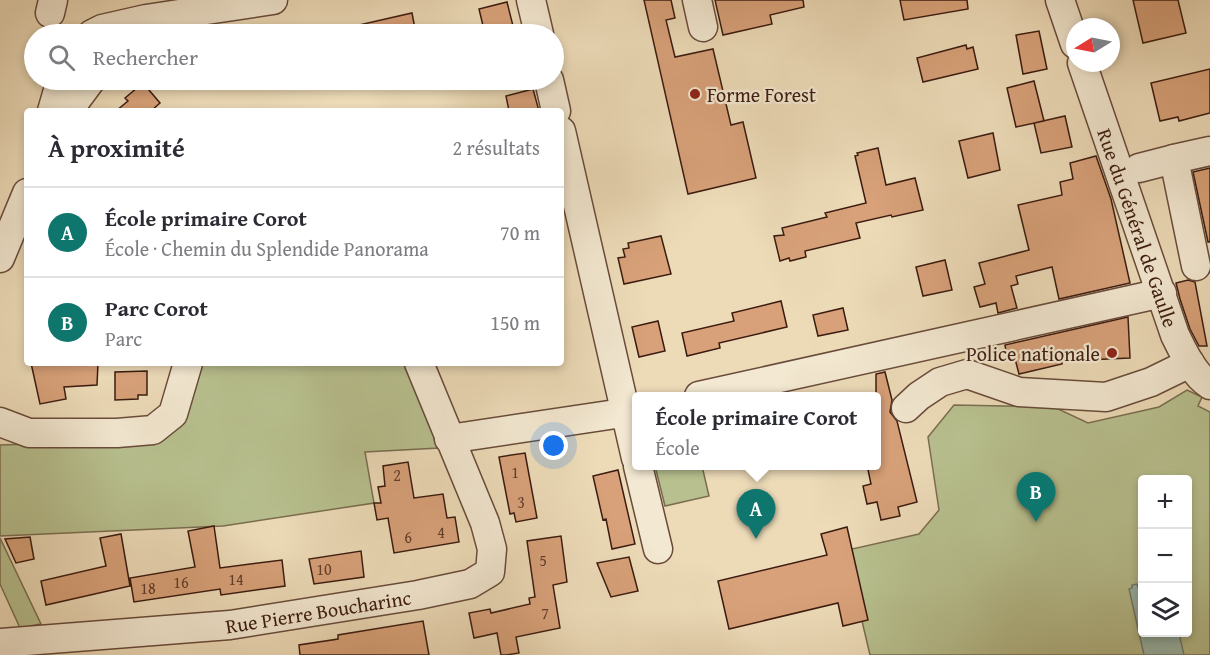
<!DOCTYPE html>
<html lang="fr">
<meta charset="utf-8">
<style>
body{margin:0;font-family:"Gentium Book Plus",serif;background:#f2f2f3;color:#2b2b33}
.controls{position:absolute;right:18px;bottom:18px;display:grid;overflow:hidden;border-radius:6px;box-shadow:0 3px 9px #0003}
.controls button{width:54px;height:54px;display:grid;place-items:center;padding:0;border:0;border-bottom:2px solid #e1e1e2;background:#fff;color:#2b2b33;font:30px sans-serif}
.compass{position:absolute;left:1066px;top:18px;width:54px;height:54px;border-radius:50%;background:#fff;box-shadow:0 3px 9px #0003;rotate:260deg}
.you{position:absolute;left:554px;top:446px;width:21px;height:21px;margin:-15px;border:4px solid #fff;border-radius:50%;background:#1a73e8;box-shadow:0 0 0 9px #1a73e833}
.badge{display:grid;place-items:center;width:39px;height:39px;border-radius:50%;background:#0f766e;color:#fff;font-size:20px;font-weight:700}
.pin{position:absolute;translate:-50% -50px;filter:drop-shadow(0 2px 3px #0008)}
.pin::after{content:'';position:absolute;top:32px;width:21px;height:18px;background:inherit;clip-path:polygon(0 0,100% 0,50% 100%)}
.popup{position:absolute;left:632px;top:392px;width:249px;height:78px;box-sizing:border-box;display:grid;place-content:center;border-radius:6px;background:#fff;filter:drop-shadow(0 2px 4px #0005);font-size:20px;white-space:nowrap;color:#7c7c81}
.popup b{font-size:22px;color:#2b2b33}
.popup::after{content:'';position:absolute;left:50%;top:100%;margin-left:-12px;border:12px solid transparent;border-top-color:#fff}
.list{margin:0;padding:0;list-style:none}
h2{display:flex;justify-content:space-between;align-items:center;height:78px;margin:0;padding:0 24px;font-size:26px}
h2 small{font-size:20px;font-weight:400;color:#7c7c81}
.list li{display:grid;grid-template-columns:39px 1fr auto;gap:18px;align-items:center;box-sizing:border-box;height:90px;padding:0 24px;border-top:2px solid #e1e1e2}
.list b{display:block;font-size:22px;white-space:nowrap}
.list p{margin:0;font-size:20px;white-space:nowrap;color:#7c7c81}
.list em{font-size:20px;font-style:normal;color:#7c7c81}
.icon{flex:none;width:33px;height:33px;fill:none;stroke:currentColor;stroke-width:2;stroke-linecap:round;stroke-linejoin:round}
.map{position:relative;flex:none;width:1210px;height:655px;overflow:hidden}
.search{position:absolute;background:#fff;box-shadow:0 3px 9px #0003;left:24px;top:24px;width:540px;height:66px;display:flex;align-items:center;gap:15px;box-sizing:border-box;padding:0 21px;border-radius:33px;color:#7c7c81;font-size:22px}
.panel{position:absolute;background:#fff;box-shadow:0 3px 9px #0003;left:24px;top:108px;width:540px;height:258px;border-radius:6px}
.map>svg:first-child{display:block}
.green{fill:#b8c08f;stroke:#7a6e50;stroke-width:1.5;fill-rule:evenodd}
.water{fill:#99bbae;stroke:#737b6f;stroke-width:1.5}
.building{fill:#d8a179;stroke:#3b1b10;stroke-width:1.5}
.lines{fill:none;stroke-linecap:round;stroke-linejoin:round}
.minor-casing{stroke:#684b3a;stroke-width:31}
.minor{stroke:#f3e8d1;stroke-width:28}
.poi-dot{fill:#8f2418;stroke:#f3e8d1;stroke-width:2}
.labels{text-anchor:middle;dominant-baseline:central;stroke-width:4.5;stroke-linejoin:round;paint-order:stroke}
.number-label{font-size:16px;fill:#623c2a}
.poi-label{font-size:20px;fill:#3b1b10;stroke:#f3e8d1;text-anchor:start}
.street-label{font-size:20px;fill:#3b1b10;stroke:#f3e8d1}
</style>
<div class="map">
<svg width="1210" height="655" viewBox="0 0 1210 655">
<rect width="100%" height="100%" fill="#eddbb8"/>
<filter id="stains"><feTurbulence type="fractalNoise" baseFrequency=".00333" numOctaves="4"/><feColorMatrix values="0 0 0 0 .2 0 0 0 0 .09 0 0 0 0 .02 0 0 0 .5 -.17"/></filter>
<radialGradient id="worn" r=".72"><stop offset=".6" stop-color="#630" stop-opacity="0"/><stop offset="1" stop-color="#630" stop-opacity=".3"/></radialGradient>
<path class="green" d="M196,363H405L439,448L365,452L374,503L223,526L0,536V445L152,440Z
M1187,390L1202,397L1198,406L1210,412V655H870L862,621L852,549L919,534L939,510L928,437L954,405L1054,407L1088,423L1159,407ZM1142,480H1188V632H1142Z
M655,466H702L709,496L665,506Z
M0,538L41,624L20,628L0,584Z"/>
<path class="water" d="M1137,584L1138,587L1142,585V632L1179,633L1184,655H1144L1129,589L1132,588V585Z"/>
<path class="building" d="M644,0H671L675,18L666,20L675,57L713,49L731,125L743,122L756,178L688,194Z
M715,0H803L804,7L770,15L772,24L723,35Z
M900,0H967L968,9L904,20Z
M1133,0H1178L1186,33L1143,43Z
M507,2L515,34H485L479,9Z
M412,13L416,34H350V27Z
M1039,31L1047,69L1023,74L1016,35Z
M966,45L967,49L973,47L978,69L923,82L917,58Z
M1210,69V113L1179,121L1178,117L1160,121L1151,83Z
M1034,81L1044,121L1016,127L1007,88Z
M143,83L160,103L151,111H116L128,101L125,98Z
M533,89L539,111H509L506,96Z
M1065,116L1072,147L1041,153L1034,123Z
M993,133L1000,170L968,178L959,141Z
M878,148L886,185L915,178L923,210L892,217L891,215L856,223L860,238L805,251L806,257L790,261L789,258L780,261L774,236L784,235L782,228L827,217L825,213L866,203L855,156L858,155L857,153Z
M1096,156L1111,199L1130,283L1059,299L1052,267L1016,276L1018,284L1011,286L1017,308L998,313L996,303L980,307L974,287L985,284L979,263L1029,250L1018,205L1062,195L1060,182L1073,179L1070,163Z
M1210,168V242H1208L1193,172Z
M661,236L671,274L624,284L618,258L625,257L623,249L629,248L628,243Z
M945,260L952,290L923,296L916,267Z
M1188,280L1195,282L1207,346H1199L1190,329L1180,299L1176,283Z
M781,301L787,327L719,343L720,348L687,356L682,333L734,321L732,313Z
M843,308L848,330L818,336L813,315Z
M1128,317L1130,358L1062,361V364L1019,374L1013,351L1006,352L1005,345Z
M658,321L665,351L639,357L632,327Z
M31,363H98L97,385L64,387L66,399L40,404Z
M147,371V395H138V399L115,400V372Z
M885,372L892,400L890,412L897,421L917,502L898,507L900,516L881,520L877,502L867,504L863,486L871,484L867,465H876V374Z
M525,453L537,518L516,522L514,513L510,514L499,457Z
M408,462L414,498L443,494L447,518L455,517L459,542L394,553L388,518L377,520L374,503H381L378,487L385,486L383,466Z
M618,470L635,544L612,549L606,519L603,520L593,476Z
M214,526L220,568L282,560L285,586L221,595L220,589L134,602L130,578L195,567L188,531Z
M847,527L868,620L843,626L838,603L729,629L718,581L827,555L821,534Z
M121,534L130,586L46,605L41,581L106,566L100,538Z
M561,536L567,582L553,585L560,628L516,637L519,653L506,655H501L497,633L474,638L469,613L490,609L491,613L530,604L529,598L535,597L527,541Z
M30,537L34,559L16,563L5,539Z
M361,551L364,577L314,584L309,559Z
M629,557L638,591L611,597L597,563Z
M423,621L429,655H300L299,645L338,639V635Z"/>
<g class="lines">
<defs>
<g id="minor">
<path d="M531,0L539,34"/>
<path d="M697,0L703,27"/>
<path d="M1060,0L1075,44"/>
<path d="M50,13L53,0"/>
<path d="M92,34L102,29L146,19L273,0"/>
<path id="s1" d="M1082,63L1175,335C1184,353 1193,374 1210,385"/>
<path d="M549,80L556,111"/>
<path d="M52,111L61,80"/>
<path d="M68,111L91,80"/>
<path d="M561,131L636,458"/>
<path d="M1139,168L1174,159"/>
<path d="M0,258L27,193"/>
<path d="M1196,266L1174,159L1210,151"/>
<path d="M699,396L1162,293"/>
<path d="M906,408L919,396L940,382L967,374L1019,392L1106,397L1151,382L1190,363"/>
<path d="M0,422L29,433H117L153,430L173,414L188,363"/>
<path d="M449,439L636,411"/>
<path d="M638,466L658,549"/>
<path id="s2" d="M0,643L230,625L418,595L470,584L490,572L492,549L485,523L419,363"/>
</g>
</defs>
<use href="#minor" class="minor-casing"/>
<use href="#minor" class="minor"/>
</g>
<g class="poi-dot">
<circle cx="695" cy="94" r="6"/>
<circle cx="1112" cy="353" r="6"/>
</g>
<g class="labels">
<g class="number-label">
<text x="515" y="472">1</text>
<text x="397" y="475">2</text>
<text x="521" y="502">3</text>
<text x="441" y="532">4</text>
<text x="408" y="537">6</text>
<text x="543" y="560">5</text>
<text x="324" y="569">10</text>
<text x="236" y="579">14</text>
<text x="181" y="582">16</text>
<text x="148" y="588">18</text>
<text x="545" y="613">7</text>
</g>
<g class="poi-label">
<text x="707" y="94">Forme Forest</text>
<text x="1100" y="353" text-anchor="end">Police nationale</text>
</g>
<g class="street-label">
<text stroke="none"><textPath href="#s1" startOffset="174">Rue du Général de Gaulle</textPath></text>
<text stroke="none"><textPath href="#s2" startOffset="320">Rue Pierre Boucharinc</textPath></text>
</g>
</g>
<rect width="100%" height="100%" filter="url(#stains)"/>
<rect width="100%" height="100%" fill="url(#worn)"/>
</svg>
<div class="controls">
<button>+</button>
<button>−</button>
<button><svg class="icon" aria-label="layers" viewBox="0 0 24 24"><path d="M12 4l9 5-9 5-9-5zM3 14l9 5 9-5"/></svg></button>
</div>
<svg class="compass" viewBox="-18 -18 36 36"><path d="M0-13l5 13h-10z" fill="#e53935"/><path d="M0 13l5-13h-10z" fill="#7c7c81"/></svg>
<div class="you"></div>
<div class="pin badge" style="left:756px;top:539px">A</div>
<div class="popup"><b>École primaire Corot</b>École</div>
<div class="pin badge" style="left:1036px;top:522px">B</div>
<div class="search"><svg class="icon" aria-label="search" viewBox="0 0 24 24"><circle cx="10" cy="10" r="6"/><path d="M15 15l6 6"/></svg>Rechercher</div>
<section class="panel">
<h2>À proximité<small>2 résultats</small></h2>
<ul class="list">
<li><span class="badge">A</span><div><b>École primaire Corot</b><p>École · Chemin du Splendide Panorama</p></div><em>70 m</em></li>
<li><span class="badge">B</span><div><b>Parc Corot</b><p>Parc</p></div><em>150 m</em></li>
</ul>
</section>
</div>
